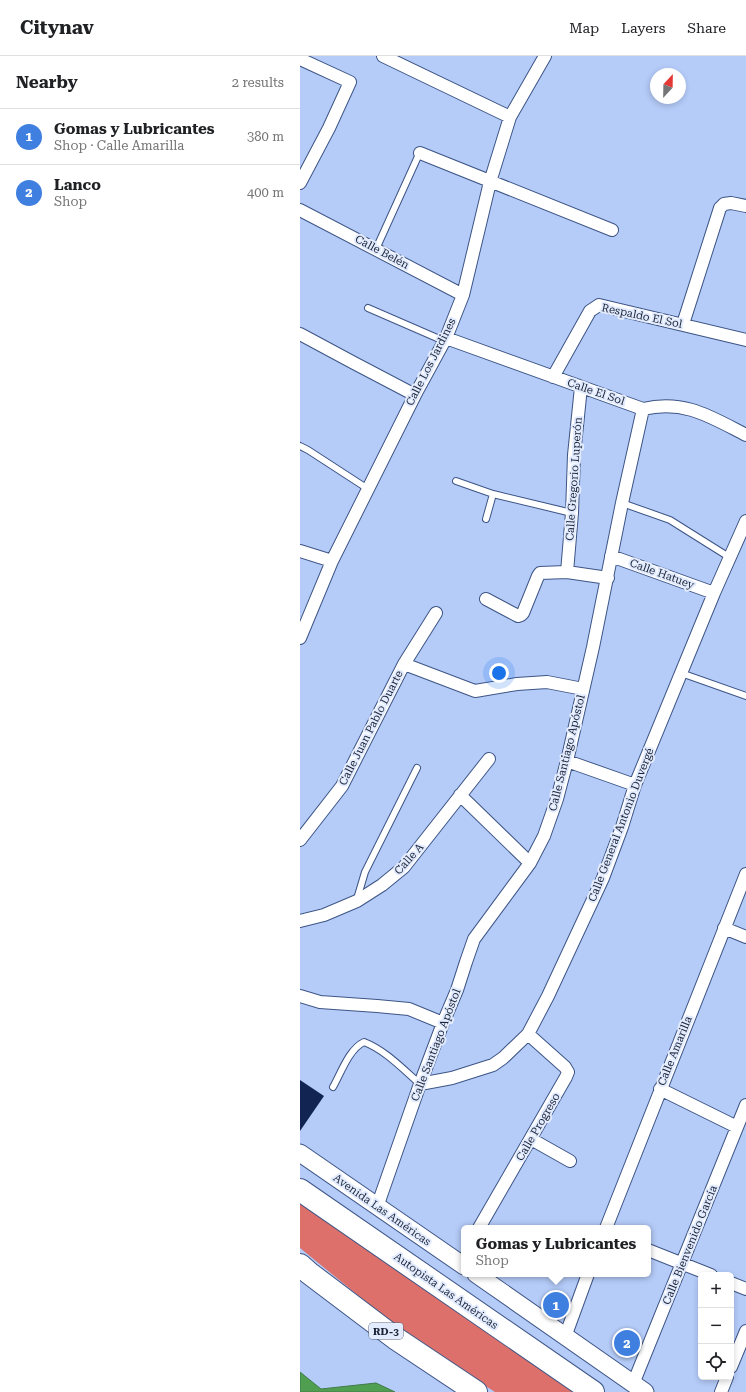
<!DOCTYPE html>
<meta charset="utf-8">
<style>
body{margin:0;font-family:"Roboto Serif",serif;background:#f6f6f6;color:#202124}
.controls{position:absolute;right:12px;bottom:12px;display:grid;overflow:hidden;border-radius:6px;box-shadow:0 2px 6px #0003}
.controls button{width:36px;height:36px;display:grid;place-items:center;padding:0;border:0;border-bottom:1px solid #e0e0e0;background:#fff;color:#202124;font:20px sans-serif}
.compass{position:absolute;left:350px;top:12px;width:36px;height:36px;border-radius:50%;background:#fff;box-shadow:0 2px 6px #0003;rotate:22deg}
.you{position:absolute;left:199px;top:617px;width:14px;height:14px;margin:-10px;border:3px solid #fff;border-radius:50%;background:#1a73e8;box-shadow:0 0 0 6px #1a73e833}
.badge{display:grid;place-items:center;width:26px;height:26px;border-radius:50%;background:#745d2d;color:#fff;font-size:13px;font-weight:700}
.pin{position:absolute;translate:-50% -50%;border:2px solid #fff;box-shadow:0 1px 4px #0006}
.popup{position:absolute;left:161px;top:1169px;width:190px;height:52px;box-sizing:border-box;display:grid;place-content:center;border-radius:6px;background:#fff;filter:drop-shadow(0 1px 3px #0005);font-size:13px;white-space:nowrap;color:#757577}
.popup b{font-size:15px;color:#202124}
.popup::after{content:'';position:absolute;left:50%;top:100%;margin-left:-8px;border:8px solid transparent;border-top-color:#fff}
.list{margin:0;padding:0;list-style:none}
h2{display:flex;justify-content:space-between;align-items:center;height:52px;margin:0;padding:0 16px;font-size:17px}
h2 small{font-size:13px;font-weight:400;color:#757577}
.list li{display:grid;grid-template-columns:26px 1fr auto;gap:12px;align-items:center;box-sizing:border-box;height:56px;padding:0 16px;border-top:1px solid #e0e0e0}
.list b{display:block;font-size:15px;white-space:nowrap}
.list p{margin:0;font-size:13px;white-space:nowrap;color:#757577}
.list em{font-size:13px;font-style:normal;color:#757577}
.icon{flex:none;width:22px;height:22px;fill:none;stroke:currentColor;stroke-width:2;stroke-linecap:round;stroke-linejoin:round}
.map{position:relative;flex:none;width:446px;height:1336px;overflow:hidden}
header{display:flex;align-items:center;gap:24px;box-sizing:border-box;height:56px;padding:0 20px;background:#fff;border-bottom:1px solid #e0e0e0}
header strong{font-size:19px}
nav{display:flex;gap:22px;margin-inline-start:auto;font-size:14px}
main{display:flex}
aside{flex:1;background:#fff}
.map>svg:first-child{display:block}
.forest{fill:#dd706b}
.water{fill:#509f51;stroke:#407a4a}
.building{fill:#122552}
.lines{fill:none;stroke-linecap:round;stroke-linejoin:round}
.lane-casing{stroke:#3d5585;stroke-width:8}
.street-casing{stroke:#3d5585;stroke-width:14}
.secondary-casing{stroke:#3d5585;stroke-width:19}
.highway-casing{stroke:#3d5585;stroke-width:24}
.lane{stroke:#fff;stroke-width:6}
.street{stroke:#fff;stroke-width:12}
.secondary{stroke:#fff;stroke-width:17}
.highway{stroke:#fff;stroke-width:22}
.labels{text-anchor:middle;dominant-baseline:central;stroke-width:4;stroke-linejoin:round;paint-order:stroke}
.shield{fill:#e3ecfe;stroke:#566074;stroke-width:1}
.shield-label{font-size:10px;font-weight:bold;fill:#1a2439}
.street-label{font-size:11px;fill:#1a2439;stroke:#e3ecfe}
</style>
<header>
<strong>Citynav</strong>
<nav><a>Map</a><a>Layers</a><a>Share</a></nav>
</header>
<main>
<aside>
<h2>Nearby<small>2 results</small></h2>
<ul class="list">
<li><span class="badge" style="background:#3f7fe0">1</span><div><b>Gomas y Lubricantes</b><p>Shop · Calle Amarilla</p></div><em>380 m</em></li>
<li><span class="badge" style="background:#3f7fe0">2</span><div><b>Lanco</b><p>Shop</p></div><em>400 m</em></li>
</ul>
</aside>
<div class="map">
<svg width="446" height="1336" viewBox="0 0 446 1336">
<rect width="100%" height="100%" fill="#b5ccf9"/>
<path class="forest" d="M0,1145L278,1336H195L114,1285L0,1192Z"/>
<path class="water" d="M0,1316L21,1333L76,1327L95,1336H0Z"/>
<path class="building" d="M0,1024L24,1040L0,1075Z
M251,1242L264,1249L260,1257L247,1249Z
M323,1274L339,1282L330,1300L314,1292Z"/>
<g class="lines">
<defs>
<path id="lane" d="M76,193L120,96
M68,252L144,285
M0,390L8,394L68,433
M156,425L193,438L272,457
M322,447L370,464L429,501
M186,463L193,438
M381,617L446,640
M57,843L65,816L117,712
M33,1031C41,1017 49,993 64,986C85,994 103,1013 120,1028"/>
<path id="street" d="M83,0L210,61
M0,3L50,26L29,72L0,127
M120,97L312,174
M0,154L163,239
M383,268L420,152L424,148L431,147L446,150
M0,278L54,307L115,339
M146,282L343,353C384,343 411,361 446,379
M253,321L290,255L299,249L446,284
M0,495L32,505
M311,500L414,537
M267,516L272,457L274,399L281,331
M186,543L218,560L221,559L223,557L238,520L240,517L267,516L308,522
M0,582L32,505L115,339L146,282L163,239L190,126L210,61L245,0
M104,608L175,635L217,628L247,626L283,633
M267,705L335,729
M160,739L230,807
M0,784L42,730L104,608L136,557
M0,865L24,859L57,845L82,829L104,811L189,703
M424,872L446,881
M0,940L20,946L77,950L109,953L143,967
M120,1028L152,1022L193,1009L203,1002L228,978L248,940L303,822L322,771L335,729L414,537L446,465
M360,1033L437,1071
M231,1083L270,1105
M77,1151L120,1028L143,967L157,934L166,906L174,883L230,807L244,780L257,743L267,705L293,591L322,447L343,353
M179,1172L266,1021L268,1016L265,1011L228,978
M306,1172L446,818
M348,1194L411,1219
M431,1227L446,1233
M265,1281L288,1218
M431,1311L446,1275
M333,1328L446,1049
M421,1336L427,1321"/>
<path id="secondary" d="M0,1097L164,1210
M176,1218L345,1336"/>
<path id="highway" d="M0,1134L293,1336
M0,1209L9,1217L95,1282L176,1336"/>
</defs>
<use href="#lane" class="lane-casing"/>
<use href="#street" class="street-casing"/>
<use href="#secondary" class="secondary-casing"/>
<use href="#highway" class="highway-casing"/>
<use href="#lane" class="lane"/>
<use href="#street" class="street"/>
<use href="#secondary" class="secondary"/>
<use href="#highway" class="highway"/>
</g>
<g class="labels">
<rect class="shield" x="69" y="1267" width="34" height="16" rx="3"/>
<g class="shield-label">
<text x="86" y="1275">RD-3</text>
</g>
<g class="street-label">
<text transform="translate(82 196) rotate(28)">Calle Belén</text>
<text transform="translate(342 260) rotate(12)">Respaldo El Sol</text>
<text transform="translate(131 306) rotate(-63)">Calle Los Jardines</text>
<text transform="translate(296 336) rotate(19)">Calle El Sol</text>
<text transform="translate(274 423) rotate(-86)">Calle Gregorio Luperón</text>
<text transform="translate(362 518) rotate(20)">Calle Hatuey</text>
<text transform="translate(71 672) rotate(-63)">Calle Juan Pablo Duarte</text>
<text transform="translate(267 697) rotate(-76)">Calle Santiago Apóstol</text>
<text transform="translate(321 769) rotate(-69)">Calle General Antonio Duvergé</text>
<text transform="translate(109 803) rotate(-48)">Calle A</text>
<text transform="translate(136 989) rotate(-69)">Calle Santiago Apóstol</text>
<text transform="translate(375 995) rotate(-68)">Calle Amarilla</text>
<text transform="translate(238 1071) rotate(-60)">Calle Progreso</text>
<text transform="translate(82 1154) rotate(35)">Avenida Las Américas</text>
<text transform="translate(390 1189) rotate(-68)">Calle Bienvenido García</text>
<text transform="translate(146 1235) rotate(35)">Autopista Las Américas</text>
</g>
</g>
</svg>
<div class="controls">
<button>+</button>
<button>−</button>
<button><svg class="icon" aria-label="locate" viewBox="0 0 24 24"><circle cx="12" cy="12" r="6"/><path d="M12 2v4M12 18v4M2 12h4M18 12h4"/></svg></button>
</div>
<svg class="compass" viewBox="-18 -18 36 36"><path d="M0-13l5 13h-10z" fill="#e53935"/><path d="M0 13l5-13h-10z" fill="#757577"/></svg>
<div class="you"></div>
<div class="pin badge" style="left:256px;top:1249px;background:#3f7fe0">1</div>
<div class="popup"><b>Gomas y Lubricantes</b>Shop</div>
<div class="pin badge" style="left:327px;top:1287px;background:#3f7fe0">2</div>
</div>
</main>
